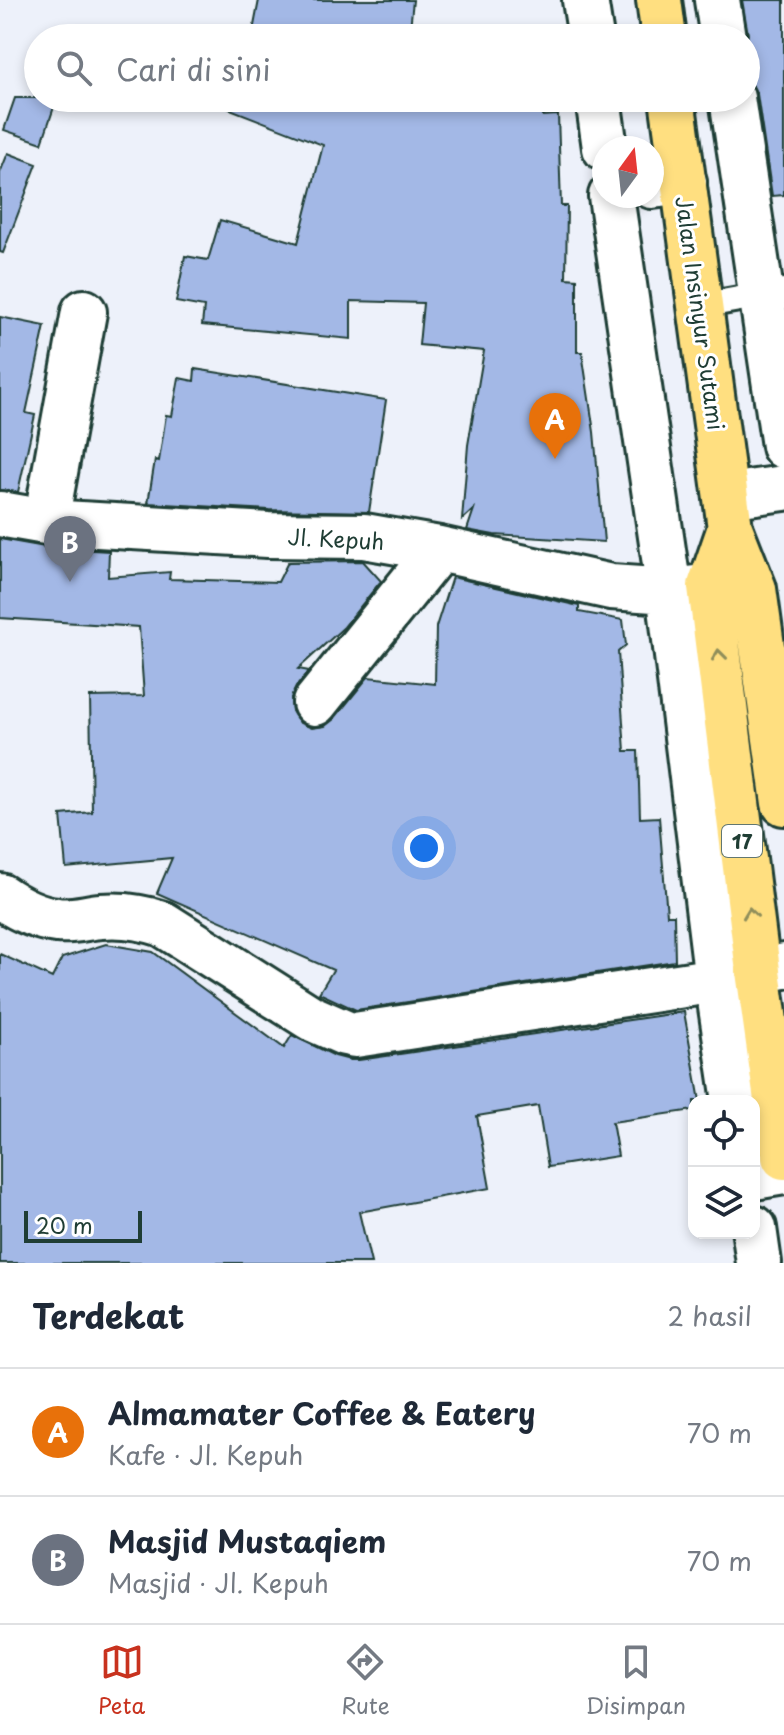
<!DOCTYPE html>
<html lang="id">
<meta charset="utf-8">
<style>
body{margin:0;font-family:"Playpen Sans",sans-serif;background:#f6f6f7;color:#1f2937}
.controls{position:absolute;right:24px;bottom:24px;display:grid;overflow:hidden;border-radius:16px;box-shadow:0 4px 12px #0003}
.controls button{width:72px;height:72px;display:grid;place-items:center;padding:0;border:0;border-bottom:2px solid #e0e1e3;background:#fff;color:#1f2937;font:40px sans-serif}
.compass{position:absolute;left:592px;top:136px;width:72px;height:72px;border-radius:50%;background:#fff;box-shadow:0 4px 12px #0003;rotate:15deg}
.scale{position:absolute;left:24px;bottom:20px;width:118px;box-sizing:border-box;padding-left:8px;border:4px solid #1f3d34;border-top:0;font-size:22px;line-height:28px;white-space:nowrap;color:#1f3d34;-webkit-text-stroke:6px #fff;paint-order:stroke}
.you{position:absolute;left:424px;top:848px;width:28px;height:28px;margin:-20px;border:6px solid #fff;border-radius:50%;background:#1a73e8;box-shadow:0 0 0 12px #1a73e833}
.badge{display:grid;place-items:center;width:52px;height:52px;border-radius:50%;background:#c8321e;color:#fff;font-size:26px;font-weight:700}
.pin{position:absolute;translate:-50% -66px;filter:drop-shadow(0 2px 4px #0008)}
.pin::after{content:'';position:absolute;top:42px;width:28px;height:24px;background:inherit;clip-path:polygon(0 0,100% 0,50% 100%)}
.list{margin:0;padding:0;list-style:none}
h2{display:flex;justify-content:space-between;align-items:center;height:104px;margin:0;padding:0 32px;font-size:34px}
h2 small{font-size:26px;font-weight:400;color:#747a83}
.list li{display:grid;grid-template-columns:52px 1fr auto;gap:24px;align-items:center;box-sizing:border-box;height:128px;padding:0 32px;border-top:2px solid #e0e1e3}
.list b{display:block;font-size:30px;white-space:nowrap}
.list p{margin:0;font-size:26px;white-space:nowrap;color:#747a83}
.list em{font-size:26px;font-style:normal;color:#747a83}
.icon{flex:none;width:44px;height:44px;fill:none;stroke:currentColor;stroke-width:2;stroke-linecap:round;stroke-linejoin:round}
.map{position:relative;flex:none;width:784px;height:1263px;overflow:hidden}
.search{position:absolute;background:#fff;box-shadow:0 4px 12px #0003;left:24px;right:24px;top:24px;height:88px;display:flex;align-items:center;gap:20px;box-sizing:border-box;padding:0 28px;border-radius:44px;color:#747a83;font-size:30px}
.sheet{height:360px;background:#fff}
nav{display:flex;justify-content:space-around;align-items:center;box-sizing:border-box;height:112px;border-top:2px solid #e0e1e3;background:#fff;font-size:22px;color:#747a83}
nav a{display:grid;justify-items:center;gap:4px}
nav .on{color:#c8321e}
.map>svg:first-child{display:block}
.building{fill:#a3b8e6;stroke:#1f3d34;stroke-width:2}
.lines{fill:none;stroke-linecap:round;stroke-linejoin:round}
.lane-casing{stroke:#1f3d34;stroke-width:30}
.street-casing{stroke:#1f3d34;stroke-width:50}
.secondary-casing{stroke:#1f3d34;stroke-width:50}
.highway-casing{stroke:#1f3d34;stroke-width:50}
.lane{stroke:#fff;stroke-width:24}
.street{stroke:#fff;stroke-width:44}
.secondary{stroke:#fff;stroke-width:44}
.highway{stroke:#ffdf80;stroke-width:44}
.oneway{stroke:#8f8e5a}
.labels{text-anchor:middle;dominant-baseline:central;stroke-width:6;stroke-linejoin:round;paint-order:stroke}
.shield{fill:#fff;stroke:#627771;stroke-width:2}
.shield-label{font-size:20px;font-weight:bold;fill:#1f3d34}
.street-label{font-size:22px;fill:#1f3d34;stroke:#fff}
</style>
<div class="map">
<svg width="784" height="1263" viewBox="0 0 784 1263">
<rect width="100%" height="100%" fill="#edf1fa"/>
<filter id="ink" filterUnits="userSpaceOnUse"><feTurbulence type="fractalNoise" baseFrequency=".0125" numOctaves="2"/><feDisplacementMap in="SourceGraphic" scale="16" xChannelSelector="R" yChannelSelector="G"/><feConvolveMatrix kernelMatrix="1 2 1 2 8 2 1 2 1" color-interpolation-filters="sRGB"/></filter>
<g filter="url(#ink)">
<path class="building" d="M259,0H413L409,38H276L253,31Z
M742,0H784V195L772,196L757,94L750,81L746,47L748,34Z
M15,98H57L42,143L4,130Z
M207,98H540L542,116L558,115L561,206H567L566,278L577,279V352H582L594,432L604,542L494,535L467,530L474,509L462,520L468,445L484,351L419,345L423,303L351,301V339L202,325L204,307L176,302L185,256L208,260L220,220L298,243L323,145L207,100Z
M8,153L37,164L3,253L0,252V173Z
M0,317L45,326L26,413L35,415L18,492L0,490Z
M195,369L386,400L369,512L269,510L148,503L155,460L159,461L166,415L172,416L179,378L194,381Z
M0,539L45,547L109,551L108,577L170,572L169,579L278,582L288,562L363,561L381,581L344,627L298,669L309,671L296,687L291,698L292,711L300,723L312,728L325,726L334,719L368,677L435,684L436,627L452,577L579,606V612L623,620L626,645L618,652L625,751H638L640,818L659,817L667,915H674L675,961L356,1010L319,993L333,970L157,893L172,858L66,868L61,815L92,812L90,697L144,696L139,627L0,618Z
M106,944L153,952L284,1048L292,1035L335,1056L350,1060H359L684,1012L700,1101H694V1110L612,1122L618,1156L548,1167L538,1106L477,1116L490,1188L359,1212L371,1263H0V954L52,978L62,958Z"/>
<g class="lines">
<defs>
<path id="lane" d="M700,306L784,291"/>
<path id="street" d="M585,0L591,38
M717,0L723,38
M598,98L605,148
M732,98L784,446
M652,186L684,182
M611,196L669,591L717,980L735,1101
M0,514L46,522L268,535L364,536L439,549L611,587L669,591L695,588
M46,522L84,312
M315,703L439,549
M0,896C16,907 37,918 57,920C72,922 87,917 101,916C123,914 142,917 163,924L311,1018L345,1033L355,1035L717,980L784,966
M754,1177L784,1172
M754,1228L759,1263"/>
<path id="secondary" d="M727,496L784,488"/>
<path id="highway" d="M659,0L664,38
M672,98L730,528L754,589L784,803
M730,528L710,586L758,971L784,1157"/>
</defs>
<use href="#lane" class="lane-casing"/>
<use href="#street" class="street-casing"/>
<use href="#secondary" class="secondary-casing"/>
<use href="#highway" class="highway-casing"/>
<use href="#lane" class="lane"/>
<use href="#street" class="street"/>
<use href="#secondary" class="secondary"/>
<use href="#highway" class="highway"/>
</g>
<defs><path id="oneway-chevron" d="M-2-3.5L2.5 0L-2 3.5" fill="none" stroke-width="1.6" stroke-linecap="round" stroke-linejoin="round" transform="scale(2)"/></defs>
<g class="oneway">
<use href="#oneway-chevron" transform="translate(719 655) rotate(-97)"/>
<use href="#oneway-chevron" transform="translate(750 913) rotate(-97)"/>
</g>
</g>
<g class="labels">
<rect class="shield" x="722" y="825" width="40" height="32" rx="6"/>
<g class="shield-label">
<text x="742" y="841">17</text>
</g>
<g class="street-label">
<text transform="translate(701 313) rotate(82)">Jalan Insinyur Sutami</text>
<text transform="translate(336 538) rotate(3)">Jl. Kepuh</text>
</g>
</g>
</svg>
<div class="controls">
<button><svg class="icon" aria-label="locate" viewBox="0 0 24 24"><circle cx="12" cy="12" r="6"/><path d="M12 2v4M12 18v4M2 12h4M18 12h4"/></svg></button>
<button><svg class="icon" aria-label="layers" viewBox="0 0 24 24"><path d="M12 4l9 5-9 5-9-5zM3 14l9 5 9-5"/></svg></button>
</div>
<svg class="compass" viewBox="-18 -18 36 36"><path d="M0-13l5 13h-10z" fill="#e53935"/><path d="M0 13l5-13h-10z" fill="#747a83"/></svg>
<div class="scale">20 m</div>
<div class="you"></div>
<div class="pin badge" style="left:555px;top:459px;background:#e8710a">A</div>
<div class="pin badge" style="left:70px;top:582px;background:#6b7280">B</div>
<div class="search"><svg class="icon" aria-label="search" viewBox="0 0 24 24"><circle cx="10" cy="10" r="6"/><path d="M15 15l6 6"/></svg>Cari di sini</div>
</div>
<section class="sheet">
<h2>Terdekat<small>2 hasil</small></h2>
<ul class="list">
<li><span class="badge" style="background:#e8710a">A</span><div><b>Almamater Coffee &amp; Eatery</b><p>Kafe · Jl. Kepuh</p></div><em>70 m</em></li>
<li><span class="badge" style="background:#6b7280">B</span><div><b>Masjid Mustaqiem</b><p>Masjid · Jl. Kepuh</p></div><em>70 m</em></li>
</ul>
</section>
<nav>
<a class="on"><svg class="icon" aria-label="map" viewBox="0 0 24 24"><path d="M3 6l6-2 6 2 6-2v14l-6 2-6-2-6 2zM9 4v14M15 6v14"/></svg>Peta</a>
<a><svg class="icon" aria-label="directions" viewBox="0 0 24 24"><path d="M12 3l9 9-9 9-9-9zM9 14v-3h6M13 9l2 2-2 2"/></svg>Rute</a>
<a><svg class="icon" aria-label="saved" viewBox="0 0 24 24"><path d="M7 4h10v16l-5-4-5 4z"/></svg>Disimpan</a>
</nav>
